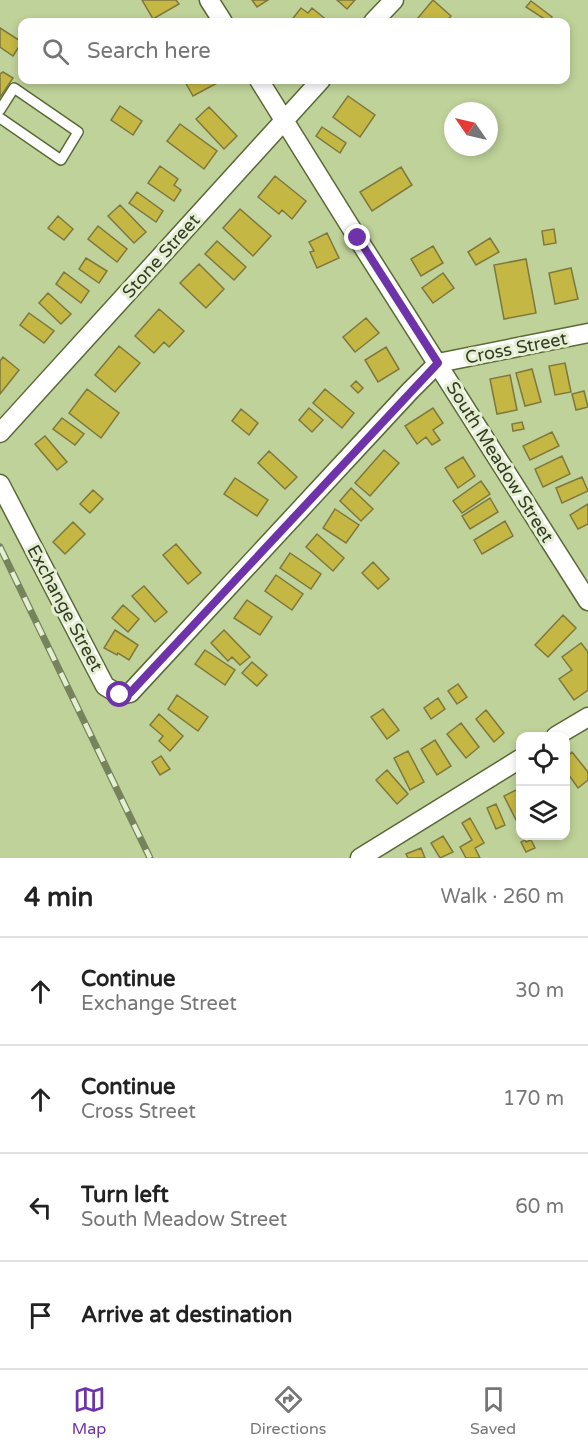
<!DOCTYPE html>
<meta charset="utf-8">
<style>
body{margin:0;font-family:"Varela Round",sans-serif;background:#f2f2f2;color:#222}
.controls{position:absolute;right:18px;bottom:18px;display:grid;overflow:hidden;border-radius:12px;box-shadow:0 3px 9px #0003}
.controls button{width:54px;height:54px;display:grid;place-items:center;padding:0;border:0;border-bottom:2px solid #e0e0e0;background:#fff;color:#222;font:30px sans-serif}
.compass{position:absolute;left:444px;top:102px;width:54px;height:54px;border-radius:50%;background:#fff;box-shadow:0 3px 9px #0003;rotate:304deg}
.stop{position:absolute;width:18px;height:18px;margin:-14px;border:4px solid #6f33a9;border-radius:50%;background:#fff}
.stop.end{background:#6f33a9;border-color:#fff;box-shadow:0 2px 6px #0008}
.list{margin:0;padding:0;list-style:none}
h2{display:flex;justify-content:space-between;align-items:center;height:78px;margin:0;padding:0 24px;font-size:26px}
h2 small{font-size:20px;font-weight:400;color:#767676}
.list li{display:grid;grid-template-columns:39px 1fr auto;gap:18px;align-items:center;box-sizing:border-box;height:108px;padding:0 24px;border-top:2px solid #e0e0e0}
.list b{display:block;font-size:22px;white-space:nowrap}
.list p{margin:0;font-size:20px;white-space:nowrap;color:#767676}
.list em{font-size:20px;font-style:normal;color:#767676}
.icon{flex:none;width:33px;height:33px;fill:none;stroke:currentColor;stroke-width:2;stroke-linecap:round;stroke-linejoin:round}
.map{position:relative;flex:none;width:588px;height:858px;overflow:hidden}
.search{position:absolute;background:#fff;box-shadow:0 3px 9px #0003;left:18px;right:18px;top:18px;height:66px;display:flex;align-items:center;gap:15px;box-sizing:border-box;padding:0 21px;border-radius:12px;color:#767676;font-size:22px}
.sheet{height:510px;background:#fff}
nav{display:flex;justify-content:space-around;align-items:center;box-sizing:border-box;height:84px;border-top:2px solid #e0e0e0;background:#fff;font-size:16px;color:#767676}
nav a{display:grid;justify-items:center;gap:3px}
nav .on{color:#6f33a9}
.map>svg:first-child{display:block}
.building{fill:#c4b743;stroke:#7e783e;stroke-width:1.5}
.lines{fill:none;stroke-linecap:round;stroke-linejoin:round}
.lane-casing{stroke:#5a6935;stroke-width:12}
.street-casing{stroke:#5a6935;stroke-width:21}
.lane{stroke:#fff;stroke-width:9}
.street{stroke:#fff;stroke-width:18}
.rail-casing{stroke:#77835c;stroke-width:7}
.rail{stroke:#e4eed1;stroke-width:4.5;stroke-dasharray:14;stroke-linecap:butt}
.route{stroke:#6f33a9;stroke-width:8}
.labels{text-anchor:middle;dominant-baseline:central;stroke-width:6;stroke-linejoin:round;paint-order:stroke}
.street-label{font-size:18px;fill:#343b24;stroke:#e4eed1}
</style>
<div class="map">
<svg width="588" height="858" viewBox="0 0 588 858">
<rect width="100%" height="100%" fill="#bfd299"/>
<path class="building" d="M142,0H176L179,4L153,19Z
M252,0H268L257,7Z
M337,0H355L347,9Z
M433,0L451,16L446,22H422L417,19Z
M531,1L552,17L549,22L526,7Z
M301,8L308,13L312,8L329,22H290Z
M0,28L22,42L13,56L0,47Z
M3,72L13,78L0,97V74Z
M184,80H217L219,82L193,96Z
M348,96L375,115L360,137L333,117Z
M120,106L142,121L133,135L111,120Z
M209,107L237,136L224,149L196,119Z
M180,124L217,151L204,169L167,141Z
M322,127L346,143L340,153L316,136Z
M160,166L178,179L174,185L181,190L174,201L148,183Z
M401,167L412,185L372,211L360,192Z
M275,176L306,201L292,219L282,210L279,214L258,197Z
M137,192L163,211L156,222L129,203Z
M120,205L146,232L134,243L108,216Z
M240,209L271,236L253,256L223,228Z
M58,216L73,229L64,240L48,228Z
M98,226L127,249L117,262L88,239Z
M554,229L556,243L544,245L542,231Z
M327,233L339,258L317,268L310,252L314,251L309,242Z
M490,238L499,252L476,265L468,252Z
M217,241L246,267L234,280L205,254Z
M433,246L443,263L421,276L411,259Z
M86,258L107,271L99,283L79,269Z
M526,259L536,313L504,319L494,265Z
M199,264L224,289L206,308L180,283Z
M571,268L578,299L555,304L549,273Z
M64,272L89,291L81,303L56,284Z
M443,273L454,288L433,303L422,288Z
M48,293L71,314L61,324L39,303Z
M159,309L184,331L169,347L164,342L154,353L135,336Z
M29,313L54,331L44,343L20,325Z
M366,318L379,333L355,352L343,337Z
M119,346L140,363L115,392L95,375Z
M386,347L399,369L378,382L365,360Z
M3,357L19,370L0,394V361Z
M565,363L571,392L555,395L549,366Z
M532,369L541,402L525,406L516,373Z
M510,375L517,410L497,414L490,379Z
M356,381L363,388L358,393L351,386Z
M87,389L119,413L101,438L69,413Z
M325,389L354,413L342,428L313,403Z
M584,391L588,407L576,410L572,394Z
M309,408L323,420L312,432L299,420Z
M433,408L443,423L433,430L440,440L432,445L426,437L417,444L405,426Z
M241,409L258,423L249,435L232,421Z
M62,418L84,434L75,445L53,429Z
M522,422L524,429L513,431L512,424Z
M552,432L559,446L530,460L523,446Z
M45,436L67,462L57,470L35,444Z
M384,450L399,463L370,496L355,483Z
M269,451L297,477L285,489L258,463Z
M562,456L570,474L543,487L535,469Z
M463,457L475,476L458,488L445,468Z
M582,477L588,491L562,503L556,488Z
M235,478L268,500L257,516L224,494Z
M481,481L490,494L462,513L453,501Z
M351,488L373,509L361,521L340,501Z
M93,490L103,499L90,513L80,504Z
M490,498L498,512L470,529L462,516Z
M588,504V524L578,529L570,515Z
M335,509L359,525L346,543L323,528Z
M505,521L513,536L482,554L474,540Z
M73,522L85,534L65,554L53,542Z
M317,534L344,558L333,571L306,547Z
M176,544L201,573L188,584L163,555Z
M290,553L321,574L311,589L280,568Z
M373,562L389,579L378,589L362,573Z
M276,575L303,594L292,610L265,591Z
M144,586L167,612L155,622L132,596Z
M247,600L272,617L260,635L234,618Z
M123,605L139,619L128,632L112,618Z
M563,615L576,628L548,657L535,645Z
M115,630L138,645L129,660L118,653L117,655L104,648Z
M224,630L250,657L240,665L232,657L228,661L211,643Z
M581,643L588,652V690L574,700L559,679L572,670L562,657Z
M205,650L235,670L225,685L195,664Z
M252,662L267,675L257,686L242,673Z
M458,684L467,697L457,704L448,691Z
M177,695L208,717L198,731L168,709Z
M438,698L445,709L431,719L424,708Z
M383,709L399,730L387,739L371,717Z
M486,710L504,733L494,742L476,719Z
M159,714L183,736L170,751L159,741L163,736L150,725Z
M461,723L479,747L466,758L447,734Z
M435,740L451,766L437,775L421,749Z
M408,751L424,782L410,790L394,758Z
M572,752L588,772V780L578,788L566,771V758Z
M161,756L170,769L160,775L152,762Z
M387,770L408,794L397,804L376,780Z
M520,788V828L504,796Z
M496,804L505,825L496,829L487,808Z
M470,818L484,843L475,848L480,858H466L460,847L472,840L462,823Z
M443,836L453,852L440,858L431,843Z
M525,840L526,842L531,840L535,848L526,852L521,842Z
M421,848L425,858H408L406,854Z"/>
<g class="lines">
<defs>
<path id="lane" d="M0,110L14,88L78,132L61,160L0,118"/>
<path id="street" d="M209,0L223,22
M373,22L394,0
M259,80L358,239L588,601
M0,433L321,80
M0,484L105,686L120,695L130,693L410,391L438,363L588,333
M556,736L588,717
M360,858L520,759"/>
</defs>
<use href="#lane" class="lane-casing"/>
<use href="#street" class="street-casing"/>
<use href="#lane" class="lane"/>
<use href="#street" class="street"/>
<defs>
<path id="rail" d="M0,547L150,858"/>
</defs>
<use href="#rail" class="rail-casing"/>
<use href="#rail" class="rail"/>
</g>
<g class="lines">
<path class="route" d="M120,695L130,693L438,363L358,238"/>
</g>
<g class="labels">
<g class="street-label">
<text transform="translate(161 256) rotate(-48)">Stone Street</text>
<text transform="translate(516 348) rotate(-11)">Cross Street</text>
<text transform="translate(500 462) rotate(58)">South Meadow Street</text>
<text transform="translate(65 608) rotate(62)">Exchange Street</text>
</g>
</g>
</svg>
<div class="controls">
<button><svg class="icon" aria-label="locate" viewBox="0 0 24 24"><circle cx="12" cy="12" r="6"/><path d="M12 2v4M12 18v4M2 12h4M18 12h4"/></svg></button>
<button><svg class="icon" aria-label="layers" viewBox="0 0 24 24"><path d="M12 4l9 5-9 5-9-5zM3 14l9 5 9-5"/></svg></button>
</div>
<svg class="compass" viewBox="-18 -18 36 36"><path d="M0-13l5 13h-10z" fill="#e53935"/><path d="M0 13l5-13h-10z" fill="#767676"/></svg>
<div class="stop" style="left:120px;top:695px"></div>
<div class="stop end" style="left:358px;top:238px"></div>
<div class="search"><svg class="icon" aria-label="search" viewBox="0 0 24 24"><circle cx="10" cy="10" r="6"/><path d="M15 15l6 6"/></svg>Search here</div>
</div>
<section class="sheet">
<h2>4 min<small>Walk · 260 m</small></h2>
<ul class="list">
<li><svg class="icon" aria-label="ahead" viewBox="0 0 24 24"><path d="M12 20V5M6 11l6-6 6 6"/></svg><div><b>Continue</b><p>Exchange Street</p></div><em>30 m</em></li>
<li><svg class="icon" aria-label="ahead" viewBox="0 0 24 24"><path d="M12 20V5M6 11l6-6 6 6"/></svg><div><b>Continue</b><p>Cross Street</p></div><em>170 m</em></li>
<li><svg class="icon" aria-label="left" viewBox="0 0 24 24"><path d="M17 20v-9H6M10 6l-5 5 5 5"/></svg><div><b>Turn left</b><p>South Meadow Street</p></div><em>60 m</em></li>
<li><svg class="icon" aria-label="arrive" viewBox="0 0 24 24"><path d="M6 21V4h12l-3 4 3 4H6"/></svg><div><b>Arrive at destination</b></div></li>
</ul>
</section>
<nav>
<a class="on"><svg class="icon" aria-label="map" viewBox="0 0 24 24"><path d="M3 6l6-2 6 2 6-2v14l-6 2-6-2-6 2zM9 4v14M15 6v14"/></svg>Map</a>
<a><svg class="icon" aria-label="directions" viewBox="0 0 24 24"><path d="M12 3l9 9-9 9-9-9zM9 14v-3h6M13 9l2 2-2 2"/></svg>Directions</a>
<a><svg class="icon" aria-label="saved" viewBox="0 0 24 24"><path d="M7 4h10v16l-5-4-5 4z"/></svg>Saved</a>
</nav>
